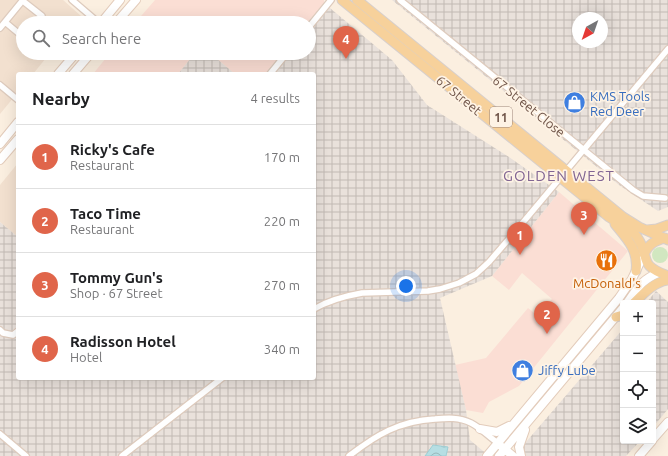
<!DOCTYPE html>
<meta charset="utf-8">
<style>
body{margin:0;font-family:Ubuntu,sans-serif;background:#f2f2f2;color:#202124}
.controls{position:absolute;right:12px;bottom:12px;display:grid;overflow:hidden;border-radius:4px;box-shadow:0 4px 16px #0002}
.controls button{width:36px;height:36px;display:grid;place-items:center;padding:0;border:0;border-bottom:1px solid #e0e0e0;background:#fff;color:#202124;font:20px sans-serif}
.compass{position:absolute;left:572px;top:12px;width:36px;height:36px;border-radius:50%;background:#fff;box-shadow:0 4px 16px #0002;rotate:220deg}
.you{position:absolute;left:406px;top:286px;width:14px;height:14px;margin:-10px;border:3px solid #fff;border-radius:50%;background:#1a73e8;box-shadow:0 0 0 6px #1a73e833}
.badge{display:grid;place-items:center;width:26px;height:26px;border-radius:50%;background:#e0654a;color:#fff;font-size:13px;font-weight:700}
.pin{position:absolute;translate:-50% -33px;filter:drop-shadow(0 1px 2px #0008)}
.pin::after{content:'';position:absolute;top:21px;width:14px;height:12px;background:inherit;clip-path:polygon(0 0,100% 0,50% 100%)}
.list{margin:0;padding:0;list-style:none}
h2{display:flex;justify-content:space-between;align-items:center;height:52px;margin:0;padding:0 16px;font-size:17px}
h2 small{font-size:13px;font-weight:400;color:#757577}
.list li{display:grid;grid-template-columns:26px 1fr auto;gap:12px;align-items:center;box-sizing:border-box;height:64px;padding:0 16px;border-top:1px solid #e0e0e0}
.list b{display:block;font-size:15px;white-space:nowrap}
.list p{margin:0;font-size:13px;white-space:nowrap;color:#757577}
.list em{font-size:13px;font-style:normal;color:#757577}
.icon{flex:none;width:22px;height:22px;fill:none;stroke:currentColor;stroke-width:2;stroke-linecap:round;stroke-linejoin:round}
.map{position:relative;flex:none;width:668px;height:456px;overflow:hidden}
.search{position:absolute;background:#fff;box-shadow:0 4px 16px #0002;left:16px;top:16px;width:300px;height:44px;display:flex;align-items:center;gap:10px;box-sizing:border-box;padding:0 14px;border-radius:22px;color:#757577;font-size:15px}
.panel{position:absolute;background:#fff;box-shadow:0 4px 16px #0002;left:16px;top:72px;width:300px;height:308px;border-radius:4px}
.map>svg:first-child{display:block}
.residential{fill:#f2e0cf}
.commercial{fill:#fbded4}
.industrial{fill:url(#industrial-grid);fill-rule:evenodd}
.green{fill:#d1e7c0}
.water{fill:url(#water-waves);stroke:#9dced4}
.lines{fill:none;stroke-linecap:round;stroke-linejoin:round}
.street-casing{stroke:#decbbd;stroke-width:8}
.secondary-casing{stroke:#e3ccbb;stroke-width:10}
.primary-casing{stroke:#d7cfcc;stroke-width:11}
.street{stroke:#fff;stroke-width:5.5}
.secondary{stroke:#fff;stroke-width:8}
.primary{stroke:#f7d19b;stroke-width:9}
.labels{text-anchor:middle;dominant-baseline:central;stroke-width:3.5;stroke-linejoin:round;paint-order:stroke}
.shield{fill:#fef3e5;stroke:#9b8478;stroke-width:1}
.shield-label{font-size:12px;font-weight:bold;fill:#705549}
.street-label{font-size:13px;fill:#705549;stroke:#fef3e5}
.shop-label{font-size:13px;fill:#366cbe;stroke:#fef3e5;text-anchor:start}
.food-label{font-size:13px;fill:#c56008;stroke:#fef3e5}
.quarter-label{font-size:15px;letter-spacing:1px;fill:#816593;stroke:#fef3e5}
</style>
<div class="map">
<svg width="668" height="456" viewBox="0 0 668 456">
<defs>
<pattern id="industrial-grid" width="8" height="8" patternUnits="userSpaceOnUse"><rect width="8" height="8" fill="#e9e1db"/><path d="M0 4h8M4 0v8" fill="none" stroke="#c1b9b4"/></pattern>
<pattern id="water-waves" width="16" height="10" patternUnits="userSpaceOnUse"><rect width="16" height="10" fill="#b6dee3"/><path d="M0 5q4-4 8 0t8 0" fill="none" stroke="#98b7ba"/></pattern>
</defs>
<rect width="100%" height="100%" fill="#fbefe0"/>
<path class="residential" d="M0,0H63L81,16L75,23H23V53H50L33,74H18V92L0,114Z
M18,163V237L0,222V185Z"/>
<path class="commercial" d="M155,0H324V3L307,23H135Z
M110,53H195L178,74H93Z
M210,53H282L265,74H235Z
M559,192L628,251L519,386L489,402L483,413L466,410L455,365L486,358L528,308L538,316L552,299L522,273L509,290L492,276Z"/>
<path class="industrial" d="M392,0H668V207L658,211L619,185ZM578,18H602V42H578Z
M324,3L392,60L427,105L509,157L559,192L492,276L440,298L466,410L470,440L489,456H0V222L18,237V378H314V74H265L282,53H309V23H307Z
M195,53H210L235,74H178Z
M656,291L668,302V409L653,427V303H646Z
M623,329V441H640L626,456H514Z"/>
<path class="green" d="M652 255a8 8 0 1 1 16 0a8 8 0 1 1-16 0Z"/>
<path class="water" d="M433,445L448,447L446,456H425Z"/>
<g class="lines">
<defs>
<path id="street" d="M72,0L99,23
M400,0L633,190L643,196L665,198
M23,1L42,16V23
M5,22L23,37
M309,27L331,0
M0,28L23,0
M270,74L287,53
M0,85L18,100
M314,309C329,300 345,296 362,293L428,291L440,289L459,283L476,274L489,262L520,226L668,49
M0,330L3,333L13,335L18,331
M0,434L26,456
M122,456L222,378
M349,456C376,435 399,421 435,419C447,418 459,417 471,423C481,428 489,437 498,443"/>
<path id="secondary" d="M101,23L120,0
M116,23L136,0
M58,74L76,53
M73,74L91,53
M0,144L18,122
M0,160L18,139
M627,303C638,288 640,281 658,273
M480,429L497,432L509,426
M653,439L668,422
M502,447L513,456
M487,456L619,298L632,279L644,254
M499,456L623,308
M521,456L519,447L525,430
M639,456L652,441"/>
<path id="primary" d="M342,0L609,217C618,223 631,228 637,237C652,259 636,264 668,276
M357,0L623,217L639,227L668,240
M615,224C627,239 639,250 636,271
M647,230L657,229L668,225
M644,254C649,244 654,241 665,238
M634,303C644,293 654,282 668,280
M616,317L623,315"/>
</defs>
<use href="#street" class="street-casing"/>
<use href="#secondary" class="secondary-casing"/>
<use href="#primary" class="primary-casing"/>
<use href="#street" class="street"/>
<use href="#secondary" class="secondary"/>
<use href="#primary" class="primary"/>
</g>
<defs>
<symbol id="shop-disc" viewBox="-11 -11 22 22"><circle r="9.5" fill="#3f7fe0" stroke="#fef3e5"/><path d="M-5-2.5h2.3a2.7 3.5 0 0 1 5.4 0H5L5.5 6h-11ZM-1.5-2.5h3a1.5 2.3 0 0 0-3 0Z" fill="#fff"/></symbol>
<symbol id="restaurant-disc" viewBox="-11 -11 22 22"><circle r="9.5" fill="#e8710a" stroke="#fef3e5"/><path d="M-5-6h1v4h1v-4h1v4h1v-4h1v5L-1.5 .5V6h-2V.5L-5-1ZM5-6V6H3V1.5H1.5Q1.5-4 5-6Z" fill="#fff"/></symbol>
</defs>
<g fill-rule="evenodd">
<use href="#shop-disc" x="562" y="90" width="25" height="25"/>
<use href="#restaurant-disc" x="594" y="248" width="25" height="25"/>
<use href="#shop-disc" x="510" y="358" width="25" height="25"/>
</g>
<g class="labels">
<rect class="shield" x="490" y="107" width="22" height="20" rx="3"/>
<g class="shield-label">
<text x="501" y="117">11</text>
</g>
<g class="street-label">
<text transform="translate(459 95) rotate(39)">67 Street</text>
<text transform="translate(529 106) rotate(39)">67 Street Close</text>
</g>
<g class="shop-label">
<text x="590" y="96">KMS Tools<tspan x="590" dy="15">Red Deer</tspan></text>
<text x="538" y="370">Jiffy Lube</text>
</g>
<g class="food-label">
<text x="607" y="283">McDonald's</text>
</g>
<g class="quarter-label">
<text x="559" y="175">GOLDEN WEST</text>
</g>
</g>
</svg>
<div class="controls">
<button>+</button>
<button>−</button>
<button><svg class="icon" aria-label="locate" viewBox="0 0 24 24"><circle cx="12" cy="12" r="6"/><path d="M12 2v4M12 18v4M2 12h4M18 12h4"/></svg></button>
<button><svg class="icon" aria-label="layers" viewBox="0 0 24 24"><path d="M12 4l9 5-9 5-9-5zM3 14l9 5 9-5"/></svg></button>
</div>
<svg class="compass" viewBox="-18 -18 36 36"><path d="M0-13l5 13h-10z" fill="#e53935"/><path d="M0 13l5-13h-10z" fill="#757577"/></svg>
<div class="you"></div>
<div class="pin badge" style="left:520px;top:255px">1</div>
<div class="pin badge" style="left:547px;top:334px">2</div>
<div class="pin badge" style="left:584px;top:235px">3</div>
<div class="pin badge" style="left:346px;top:59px">4</div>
<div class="search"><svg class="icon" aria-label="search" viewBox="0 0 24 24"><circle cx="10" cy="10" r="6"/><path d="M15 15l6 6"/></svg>Search here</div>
<section class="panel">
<h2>Nearby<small>4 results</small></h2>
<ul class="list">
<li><span class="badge">1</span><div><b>Ricky's Cafe</b><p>Restaurant</p></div><em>170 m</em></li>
<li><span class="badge">2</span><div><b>Taco Time</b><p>Restaurant</p></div><em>220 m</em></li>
<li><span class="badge">3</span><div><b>Tommy Gun's</b><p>Shop · 67 Street</p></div><em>270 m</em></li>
<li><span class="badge">4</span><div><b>Radisson Hotel</b><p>Hotel</p></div><em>340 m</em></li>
</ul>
</section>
</div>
